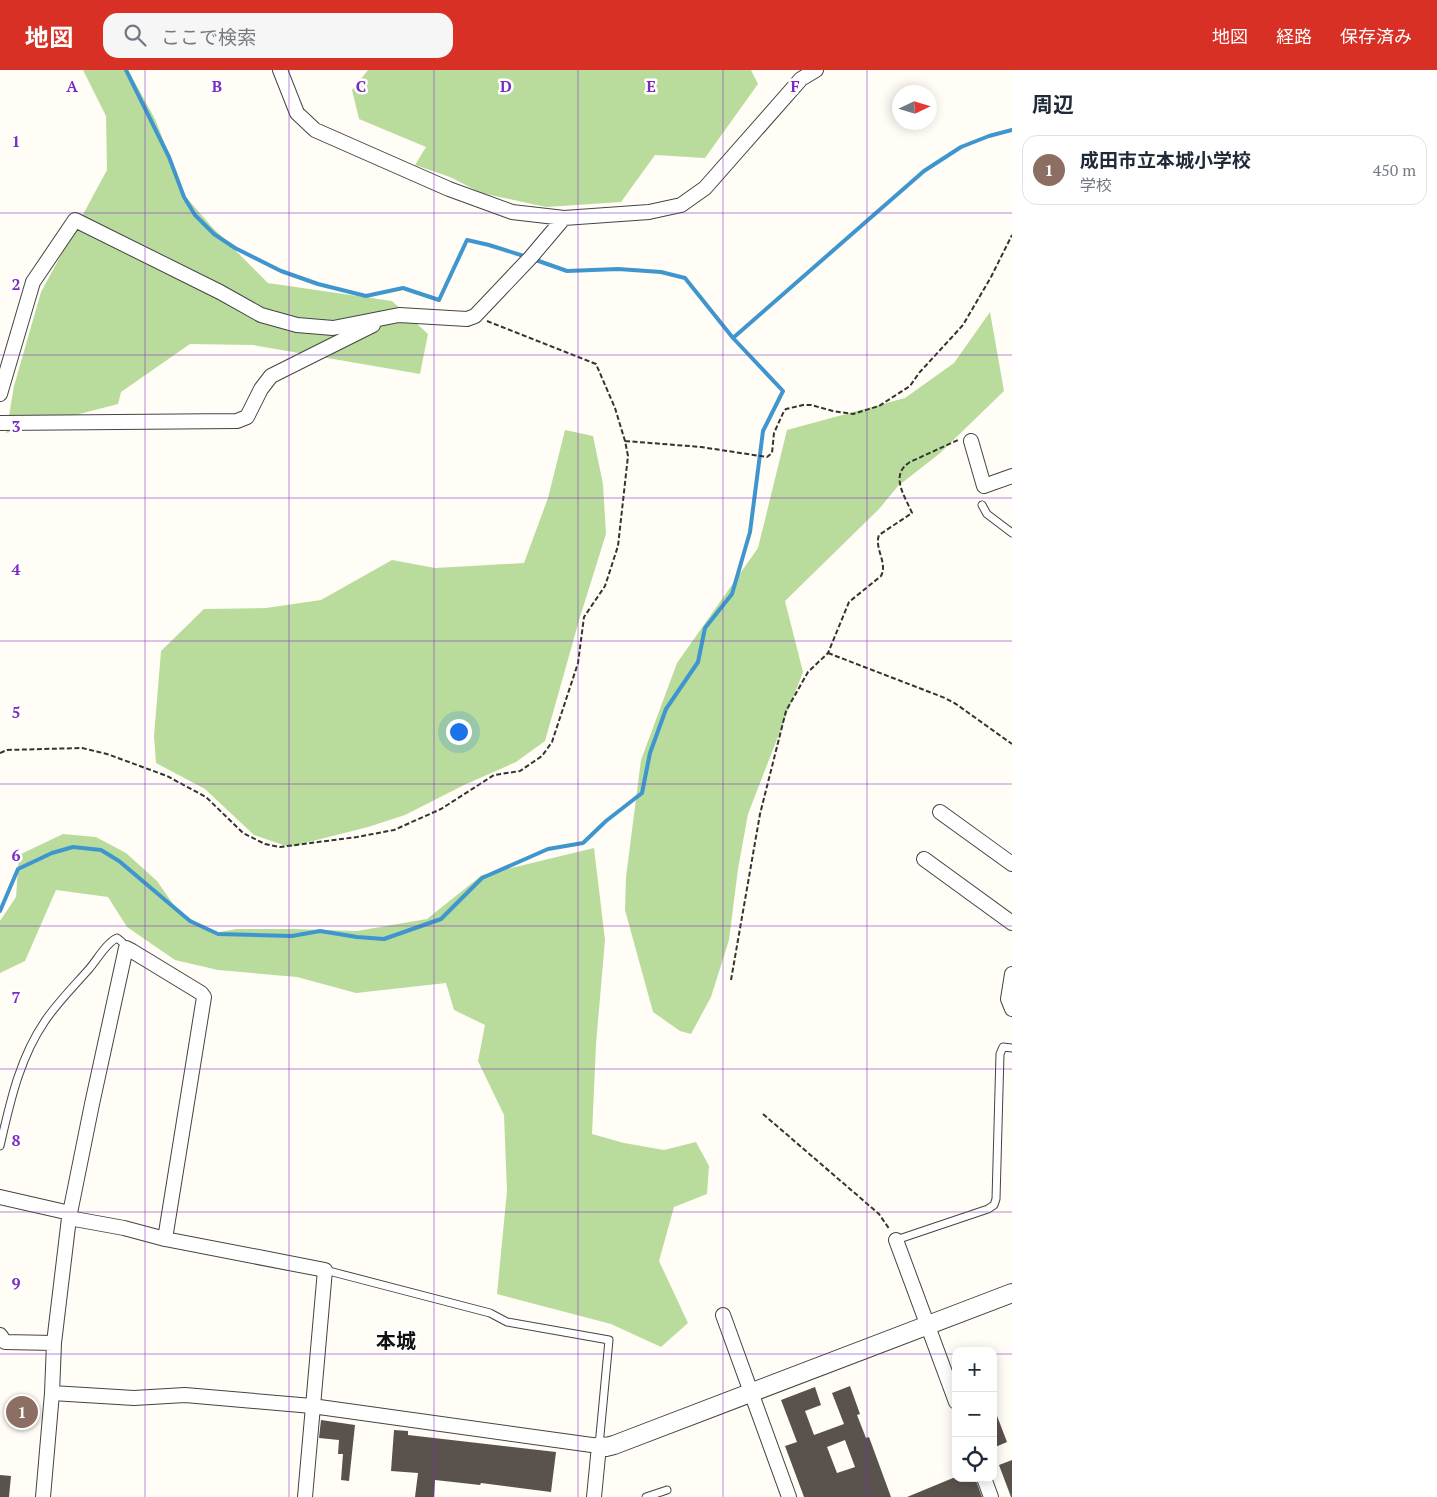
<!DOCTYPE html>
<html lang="ja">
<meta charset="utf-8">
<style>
body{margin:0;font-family:"PT Serif","Noto Sans JP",serif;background:#f6f6f7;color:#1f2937}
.controls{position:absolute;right:15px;bottom:15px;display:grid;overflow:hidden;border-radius:10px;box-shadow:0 2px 12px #0003}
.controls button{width:45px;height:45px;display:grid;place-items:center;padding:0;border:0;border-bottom:1px solid #e0e1e3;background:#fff;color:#1f2937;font:25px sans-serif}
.compass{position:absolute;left:892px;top:15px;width:45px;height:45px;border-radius:50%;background:#fff;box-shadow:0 2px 12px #0003;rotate:86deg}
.you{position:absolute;left:458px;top:661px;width:18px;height:18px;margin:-12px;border:4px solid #fff;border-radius:50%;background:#1a73e8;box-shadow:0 0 0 8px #1a73e833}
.badge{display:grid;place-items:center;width:32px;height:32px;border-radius:50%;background:#d93025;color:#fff;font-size:16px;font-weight:700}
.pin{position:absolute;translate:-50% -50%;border:2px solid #fff;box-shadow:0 1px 5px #0006}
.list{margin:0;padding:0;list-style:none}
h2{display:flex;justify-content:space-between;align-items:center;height:65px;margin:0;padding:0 20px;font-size:21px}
h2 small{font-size:16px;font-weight:400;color:#747a83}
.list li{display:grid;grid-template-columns:32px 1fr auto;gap:15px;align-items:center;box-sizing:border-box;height:70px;margin:0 10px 10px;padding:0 10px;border:1px solid #e0e1e3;border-radius:15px}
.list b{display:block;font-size:19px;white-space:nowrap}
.list p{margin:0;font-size:16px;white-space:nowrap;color:#747a83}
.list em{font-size:16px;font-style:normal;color:#747a83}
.icon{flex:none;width:28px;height:28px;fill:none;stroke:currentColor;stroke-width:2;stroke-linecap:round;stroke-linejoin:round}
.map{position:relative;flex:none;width:1012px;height:1427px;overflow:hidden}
header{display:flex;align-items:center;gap:30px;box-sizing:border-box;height:70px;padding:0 25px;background:#d93025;color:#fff}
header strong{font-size:24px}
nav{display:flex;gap:28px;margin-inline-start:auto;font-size:18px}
.search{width:350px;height:45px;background:#f6f6f7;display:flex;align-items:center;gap:12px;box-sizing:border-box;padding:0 18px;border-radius:15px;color:#747a83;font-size:19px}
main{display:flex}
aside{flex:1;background:#fff}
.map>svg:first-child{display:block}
.forest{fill:#b9dc9c}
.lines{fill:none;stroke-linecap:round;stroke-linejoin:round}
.stream{stroke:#3f96cf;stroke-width:4}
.building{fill:#5a524d;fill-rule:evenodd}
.service-casing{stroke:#444;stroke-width:9}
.minor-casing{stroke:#444;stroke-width:16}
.tertiary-casing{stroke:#444;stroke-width:20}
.path{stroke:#333;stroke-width:2;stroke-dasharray:5 2.5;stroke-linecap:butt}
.service{stroke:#fff;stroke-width:7}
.minor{stroke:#fff;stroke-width:14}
.tertiary{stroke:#fff;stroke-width:18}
.grid{fill:none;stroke:#7b2cbf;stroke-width:1;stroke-opacity:0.55}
.labels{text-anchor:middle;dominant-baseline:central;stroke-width:5;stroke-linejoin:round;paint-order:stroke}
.quarter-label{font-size:20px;font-weight:bold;fill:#111;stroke:#fff}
.grid-label{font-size:16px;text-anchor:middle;font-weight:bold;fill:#7b2cbf;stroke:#fff;stroke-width:5;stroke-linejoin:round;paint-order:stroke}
</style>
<header>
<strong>地図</strong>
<div class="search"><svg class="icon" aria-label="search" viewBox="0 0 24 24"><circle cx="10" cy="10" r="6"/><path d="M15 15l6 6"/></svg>ここで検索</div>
<nav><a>地図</a><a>経路</a><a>保存済み</a></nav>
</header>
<main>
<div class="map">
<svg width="1012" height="1427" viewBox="0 0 1012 1427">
<rect width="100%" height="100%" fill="#fffdf5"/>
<path class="forest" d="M83,0H128L155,49L185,126L212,157L268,213L392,231L428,264L420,304L253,275L190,274L121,322L118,334L6,363L14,316L41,222L107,100L106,46Z
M368,0H751L758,14L705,88L655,85L621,132L546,137L481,123L450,107L415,95L426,77L359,49L352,20Z
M990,242L1004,321L939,384L898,416L879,439L785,531L803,602L748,744L738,799L729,870L711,927L691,964L680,961L653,942L625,840L626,807L641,690L677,593L758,478L787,360L905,328L954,293Z
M565,360L593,366L603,414L606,464L580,547L545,671L516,692L464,715L405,745L368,757L289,777L254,765L205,719L156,693L154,666L161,581L204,539L266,538L321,530L392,490L435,498L524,493L548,428Z
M63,764L96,767L126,783L157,811L178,841L213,863L237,859H295L357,861L427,849L482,805L594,778L605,870L596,974L592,1064L624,1073L664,1080L696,1072L709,1096L707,1124L674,1137L659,1191L688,1253L661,1277L611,1254L497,1224L507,1121L504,1045L478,991L485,955L454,940L446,913L356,923L297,907L218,900L175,890L127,857L108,827L56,820L25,891L0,903V851L16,827L19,785Z"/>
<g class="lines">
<path class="stream" d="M126,0L169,87L184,127L195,145L214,164L235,178L281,201L318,214L366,226L403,218L439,230L467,170L489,175L527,187
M733,268L924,101L961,77L989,66L1012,60
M0,841L18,799L52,783L73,777L101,780L119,791L190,851L218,864L292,866L320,861L357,867L384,869L441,849L482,808L548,779L583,773L606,751L642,723L650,683L666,639L698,592L705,558L732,524L750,462L763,361L783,321L733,268L685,208L661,202L618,199L567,201L533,189"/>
</g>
<path class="building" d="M850,1316L860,1344L857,1345L866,1368L869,1367L891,1427H804L785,1376L797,1372L781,1330L815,1317L821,1335L805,1341L814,1365L844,1354L832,1323ZM845,1370L855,1397L837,1403L827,1377Z
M993,1338H994L1007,1372L993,1378Z
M321,1350L355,1355L349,1411L341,1410L343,1384H338L339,1370L319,1368Z
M394,1360L408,1361V1365L556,1382L551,1422L481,1413L480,1415L435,1410L434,1427H415L418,1403L391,1401Z
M1012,1390V1427H1011L999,1395Z
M0,1405L11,1406L9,1427H0Z
M953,1408H975L982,1427H907Z"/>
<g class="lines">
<defs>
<path id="service" d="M982,435L987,444L1012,463
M0,1076C10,1033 19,989 45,951C57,933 74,916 89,899C97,890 106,873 117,868L122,872L126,878
M896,1170L988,1139L994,1135L996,1129L1000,984L1003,977L1012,978
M325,1200L490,1243L507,1252L609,1270L599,1376
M646,1427L667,1420"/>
<path id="minor" d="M280,0L297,43L315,60L449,119L512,142L564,148L649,142L681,135L705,118L801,9L816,0
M0,324L33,212L75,150L220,222L261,245L297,255L333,258L399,245L467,249L475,246L531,187L564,148
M0,353L237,351L247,347L261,319L271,306L373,255
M971,371L984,416L1012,406
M940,742L1012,794
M924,789L1012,853
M1012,904L1008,929L1012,939
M0,1127L70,1143
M69,1148L124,1158L165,1169L325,1200L305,1427
M896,1170L956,1332
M723,1245L789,1427
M0,1265L5,1272L54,1273
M52,1323L134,1328L185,1325L312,1336L599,1376L594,1427
M984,1408L991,1427
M43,1427L52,1323L54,1273L69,1148L92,1034L126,878L132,881L201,923L204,927L165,1169"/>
<path id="tertiary" d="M599,1376L606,1377L614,1375L1012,1223"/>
</defs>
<use href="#service" class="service-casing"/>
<use href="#minor" class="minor-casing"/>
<use href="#tertiary" class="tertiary-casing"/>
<path class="path" d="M625,371L701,377L767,387L772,383L774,363L784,341L786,339L803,335H811L833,341L853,344L879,336L910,316L919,303L963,255L991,207L1012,165
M828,583L945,628L956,634L1012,674
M0,683L7,680L82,678L107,684L167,706L206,727L243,763L265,774L280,777L357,767L394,760L441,739L494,705L520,701L542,686L552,672L578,593L584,547L605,516L618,476L628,386L625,371L615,338L596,294L487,251
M731,910L760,744L786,641L808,602L828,583L849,532L881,506C888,492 874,479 879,465L912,443C905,426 889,405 910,392L958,370
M763,1044L879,1144L890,1160"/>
<use href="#service" class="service"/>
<use href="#minor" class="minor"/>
<use href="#tertiary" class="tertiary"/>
</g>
<path class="grid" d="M145,0V1427M289,0V1427M434,0V1427M578,0V1427M723,0V1427M867,0V1427M0,143H1012M0,285H1012M0,428H1012M0,571H1012M0,714H1012M0,856H1012M0,999H1012M0,1142H1012M0,1284H956M993,1284H1012"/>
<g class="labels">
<g class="quarter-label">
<text x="396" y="1270">本城</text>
</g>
</g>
<g class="grid-label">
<text x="72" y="22">A</text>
<text x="217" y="22">B</text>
<text x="361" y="22">C</text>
<text x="506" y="22">D</text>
<text x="651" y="22">E</text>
<text x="795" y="22">F</text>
<text x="16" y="77">1</text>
<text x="16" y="220">2</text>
<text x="16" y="362">3</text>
<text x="16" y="505">4</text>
<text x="16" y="648">5</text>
<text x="16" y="791">6</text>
<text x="16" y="933">7</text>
<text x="16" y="1076">8</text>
<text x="16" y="1219">9</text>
</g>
</svg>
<div class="controls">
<button>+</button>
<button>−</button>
<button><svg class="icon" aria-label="locate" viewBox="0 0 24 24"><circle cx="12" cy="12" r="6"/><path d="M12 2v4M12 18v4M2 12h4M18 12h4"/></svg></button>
</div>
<svg class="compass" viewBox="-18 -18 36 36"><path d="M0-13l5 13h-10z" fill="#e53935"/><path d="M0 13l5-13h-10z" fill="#747a83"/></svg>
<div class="you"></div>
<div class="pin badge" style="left:22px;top:1342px;background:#8d6e63">1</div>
</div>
<aside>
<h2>周辺<small></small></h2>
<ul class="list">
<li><span class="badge" style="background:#8d6e63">1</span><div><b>成田市立本城小学校</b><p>学校</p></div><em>450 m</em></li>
</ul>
</aside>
</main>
